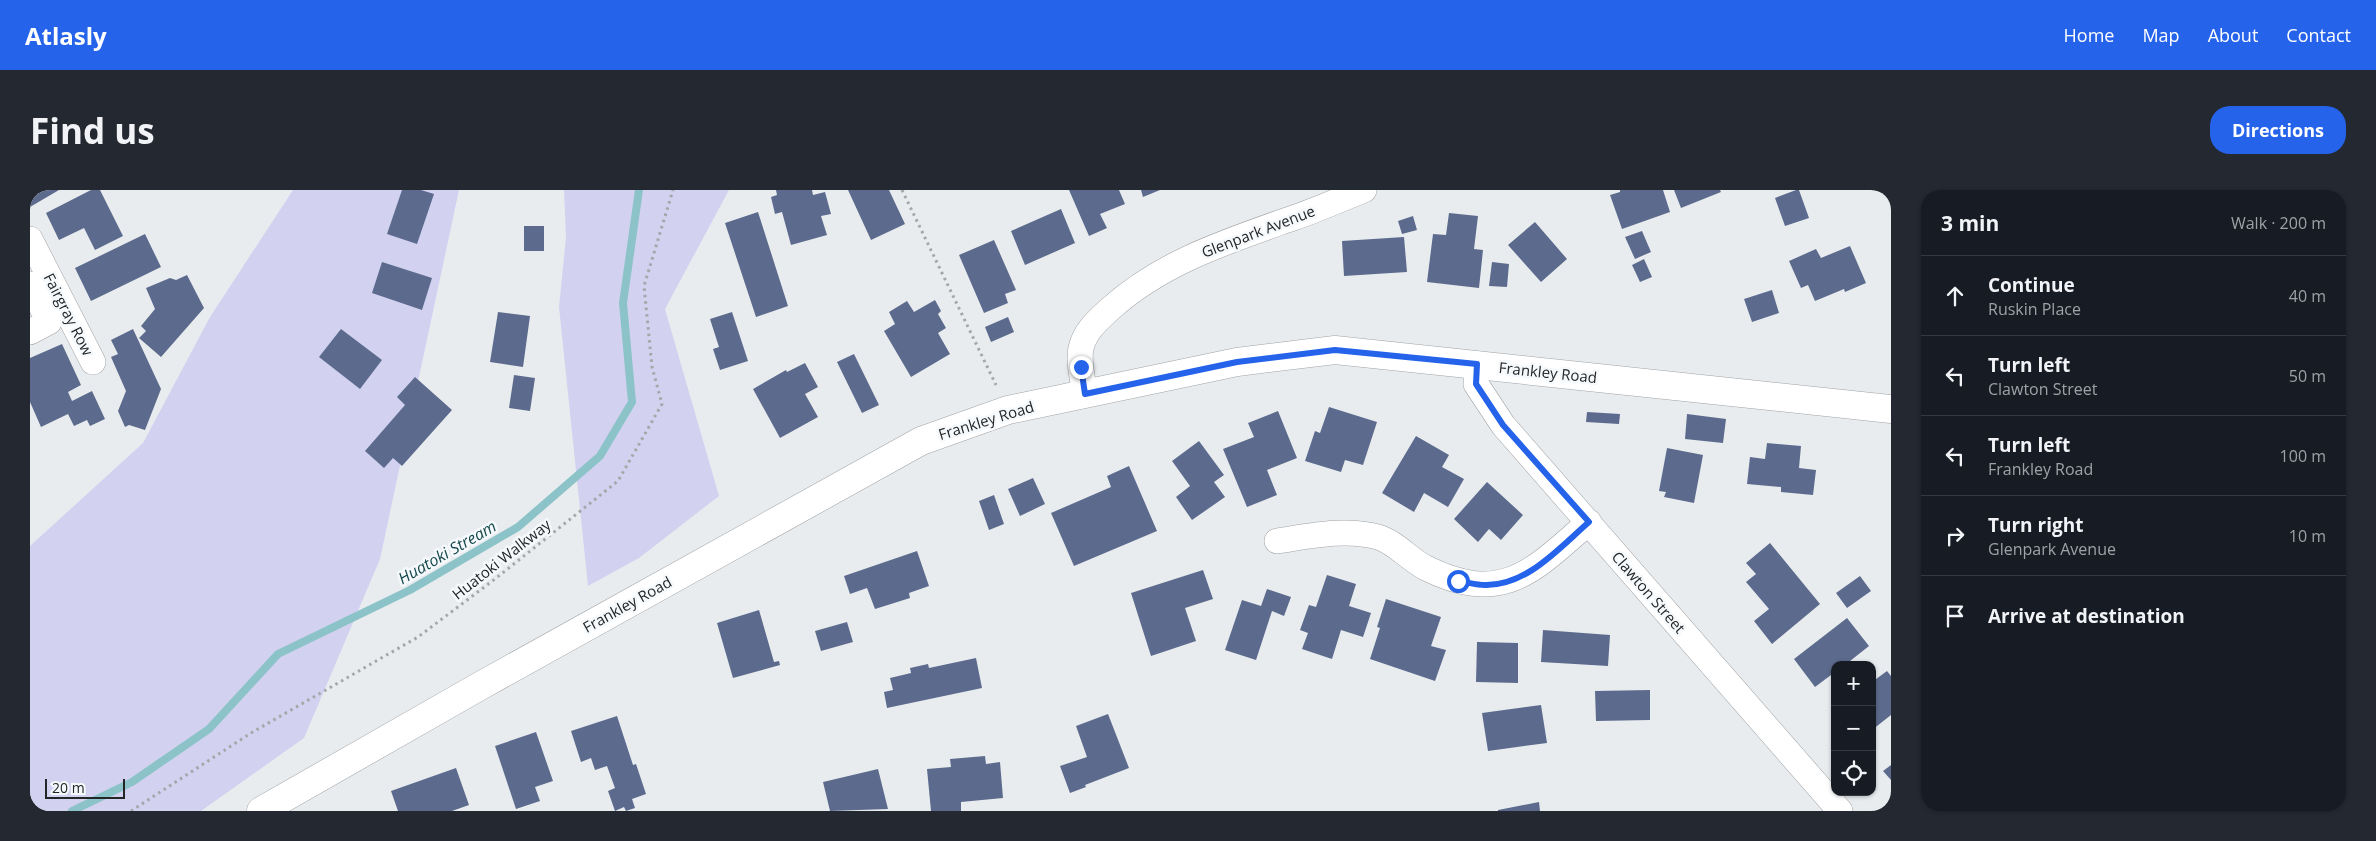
<!DOCTYPE html>
<meta charset="utf-8">
<style>
body{margin:0;font-family:"Open Sans",sans-serif;background:#242831;color:#f1f3f6}
.controls{position:absolute;right:15px;bottom:15px;display:grid;overflow:hidden;border-radius:10px;box-shadow:0 1px 4px #0004}
.controls button{width:45px;height:45px;display:grid;place-items:center;padding:0;border:0;border-bottom:1px solid #363941;background:#171b24;color:#f1f3f6;font:25px sans-serif}
.scale{position:absolute;left:15px;bottom:12px;width:80px;box-sizing:border-box;padding-left:5px;border:2px solid #242526;border-top:0;font-size:14px;line-height:18px;white-space:nowrap;color:#242526;-webkit-text-stroke:4px #f6f9fc;paint-order:stroke}
.stop{position:absolute;width:15px;height:15px;margin:-11px;border:4px solid #2563eb;border-radius:50%;background:#fff}
.stop.end{background:#2563eb;border-color:#fff;box-shadow:0 1px 5px #0008}
.list{margin:0;padding:0;list-style:none}
h2{display:flex;justify-content:space-between;align-items:center;height:65px;margin:0;padding:0 20px;font-size:21px}
h2 small{font-size:16px;font-weight:400;color:#9ea1a6}
.list li{display:grid;grid-template-columns:32px 1fr auto;gap:15px;align-items:center;box-sizing:border-box;height:80px;padding:0 20px;border-top:1px solid #363941}
.list b{display:block;font-size:19px;white-space:nowrap}
.list p{margin:0;font-size:16px;white-space:nowrap;color:#9ea1a6}
.list em{font-size:16px;font-style:normal;color:#9ea1a6}
.icon{flex:none;width:28px;height:28px;fill:none;stroke:currentColor;stroke-width:2;stroke-linecap:round;stroke-linejoin:round}
.map{position:relative;flex:none;width:1861px;height:621px;overflow:hidden;border-radius:20px}
header{display:flex;align-items:center;gap:30px;box-sizing:border-box;height:70px;padding:0 25px;background:#2563eb;color:#fff}
header strong{font-size:24px}
nav{display:flex;gap:28px;margin-inline-start:auto;font-size:18px}
.intro{display:flex;align-items:center;justify-content:space-between;box-sizing:border-box;height:120px;padding:0 30px}
h1{margin:0;font-size:35px}
.button{padding:12px 22px;border-radius:20px;background:#2563eb;color:#fff;font-size:18px;font-weight:700}
main{display:flex;gap:30px;padding:0 30px}
aside{flex:1;background:#171b24;border-radius:20px;box-shadow:0 1px 4px #0004}
.map>svg:first-child{display:block}
.green{fill:#d2d1f0}
.lines{fill:none;stroke-linecap:round;stroke-linejoin:round}
.stream{stroke:#8cc3c8;stroke-width:8}
.building{fill:#5c6b8d}
.minor-casing{stroke:#a0a3a6;stroke-width:26}
.tertiary-casing{stroke:#a0a3a6;stroke-width:29}
.path{stroke:#a4a6a8;stroke-width:3;stroke-dasharray:2.5 4;stroke-linecap:butt}
.minor{stroke:#fff;stroke-width:25}
.tertiary{stroke:#fff;stroke-width:28}
.route{stroke:#2563eb;stroke-width:6}
.labels{text-anchor:middle;dominant-baseline:central;stroke-width:5;stroke-linejoin:round;paint-order:stroke}
.street-label{font-size:15px;fill:#242526;stroke:#f6f9fc}
.water-label{font-size:16px;font-style:italic;fill:#15484b;stroke:#f6f9fc}
</style>
<header>
<strong>Atlasly</strong>
<nav><a>Home</a><a>Map</a><a>About</a><a>Contact</a></nav>
</header>
<div class="intro"><h1>Find us</h1><a class="button">Directions</a></div>
<main>
<div class="map">
<svg width="1861" height="621" viewBox="0 0 1861 621">
<rect width="100%" height="100%" fill="#e9ecef"/>
<path class="green" d="M263,0H429L350,369L274,548L171,621H0V356L113,253L180,127Z
M534,0H699L635,119L689,306L609,368L558,396L529,117L536,47Z"/>
<g class="lines">
<path class="stream" d="M42,621L102,592L179,539L248,464L380,400L488,337L570,266L602,212L593,113L609,0"/>
</g>
<path class="building" d="M0,0H29L0,17Z
M61,0H70L93,46L65,60L54,38L29,50L16,23Z
M372,0H391L404,4L387,54L357,44Z
M746,0H782L783,5L795,2L801,24L791,26L797,45L761,55L752,22L745,24L741,7L747,5Z
M818,0H859L875,34L841,50Z
M1039,0H1089L1095,14L1070,24L1077,38L1059,46Z
M1111,0H1130L1113,7Z
M1590,0H1633L1640,22L1592,39L1580,5L1590,2Z
M1644,0H1690L1691,2L1651,18Z
M1766,0H1769L1779,28L1755,36L1745,8Z
M1031,19L1045,53L995,75L981,41Z
M728,22L758,116L726,127L695,33Z
M1419,23L1448,26L1444,59L1453,60L1449,98L1397,92L1403,44L1416,45Z
M1383,26L1387,40L1372,44L1368,31Z
M1505,32L1537,69L1511,92L1478,55Z
M494,36H514V61H494Z
M1612,41L1621,62L1605,69L1595,47Z
M115,44L131,77L61,111L45,78Z
M1374,47L1377,82L1314,86L1312,51Z
M964,50L986,100L975,104L978,113L954,123L929,65Z
M1820,56L1836,93L1815,102L1814,99L1785,111L1778,95L1771,98L1759,71L1786,59L1791,68Z
M1614,69L1622,87L1610,92L1602,75Z
M352,72L402,88L392,120L342,103Z
M1462,72L1479,74L1477,97L1459,96Z
M157,85L174,118L131,167L109,148L116,141L111,136L125,119L116,98L140,88L146,90Z
M1742,100L1749,123L1722,132L1714,109Z
M905,110L911,121L908,124L916,138L908,143L920,164L881,187L854,141L865,134L859,122L877,111L884,122Z
M468,122L500,126L493,177L460,172Z
M702,122L718,171L690,180L683,159L689,157L680,129Z
M978,127L984,142L961,152L955,137Z
M103,139L131,199L115,240L99,235L95,237L88,221L96,201L81,167L88,164L81,150Z
M311,139L352,170L330,199L289,167Z
M32,154L51,195L38,202L42,211L62,201L75,229L60,236L57,230L44,236L38,224L11,237L0,212V168Z
M824,164L849,215L832,223L807,172Z
M775,173L788,197L775,204L788,227L750,248L723,199L756,180L757,182Z
M484,185L505,188L500,221L479,218Z
M385,187L422,220L372,276L363,268L354,278L335,261L375,215L367,207Z
M1299,217L1347,232L1333,275L1315,270L1311,282L1275,271L1285,241L1290,243Z
M1248,221L1267,268L1237,280L1247,305L1217,317L1193,259L1224,247L1218,233Z
M1557,222L1590,224L1589,234L1556,232Z
M1657,224L1696,229L1693,253L1655,249Z
M1386,246L1419,265L1412,277L1434,289L1418,317L1394,303L1384,322L1352,303Z
M1169,251L1194,285L1184,292L1195,307L1162,330L1146,307L1160,296L1142,271Z
M1737,253L1771,256L1769,278L1786,280L1783,305L1751,302V297L1717,294L1720,267L1735,269Z
M1637,258L1673,265L1664,313L1634,307L1636,302L1629,301Z
M1099,276L1127,341L1044,376L1021,323L1081,297L1077,286Z
M1003,288L1015,314L990,326L978,299Z
M1457,292L1493,325L1471,350L1459,339L1448,352L1424,329Z
M964,305L974,334L959,340L949,311Z
M1740,353L1790,414L1742,454L1724,431L1739,419L1716,392L1726,384L1716,373Z
M887,361L899,396L879,403L880,408L845,419L837,398L820,404L814,386Z
M1173,380L1183,409L1155,418L1166,451L1121,466L1101,403Z
M1297,385L1326,394L1319,416L1341,423L1333,447L1311,440L1302,469L1272,459L1278,443L1270,440L1279,415L1286,417Z
M1830,386L1841,401L1817,418L1806,403Z
M1237,399L1261,407L1254,426L1242,421L1226,470L1195,460L1212,410L1231,416Z
M1356,409L1411,427L1401,456L1416,460L1405,491L1340,469L1350,438L1347,437Z
M729,420L744,472L749,471L750,475L703,488L687,433Z
M1817,428L1839,456L1815,475H1805V482L1785,497L1764,469Z
M817,432L823,452L791,461L785,441Z
M1513,440L1580,445L1578,476L1511,472Z
M1447,452L1488,453V493L1446,492Z
M946,468L952,498L857,518L854,502L863,500L860,488L881,483L880,478L898,474L899,478Z
M1857,481L1861,486V525L1842,540V492Z
M1620,500V530L1566,531L1565,501Z
M1511,515L1517,553L1458,561L1452,523Z
M1078,524L1099,578L1055,595L1056,597L1040,603L1030,576L1057,567L1046,536Z
M587,526L603,575L606,574L616,604L602,609L605,618L596,621L594,617L585,621L578,601L585,598L577,576L565,580L561,568L551,572L541,541Z
M506,542L523,591L505,597L510,611L486,619L465,556Z
M955,566L956,574L970,572L973,608L931,612V621H901L897,579L921,577L920,569Z
M1861,575V590L1853,581Z
M426,578L439,615L422,621H368L361,601Z
M848,579L858,619L800,621L793,592Z
M1509,612L1510,621H1468V620Z"/>
<g class="lines">
<defs>
<path id="minor" d="M0,49L63,172
M0,94L19,132L0,142
M1447,174L1446,194L1473,235L1810,621
M1055,204C1053,189 1048,173 1051,158C1055,141 1068,130 1080,119C1132,72 1198,51 1263,28C1287,20 1311,9 1334,0
M1247,351C1280,346 1315,338 1348,347C1365,352 1380,370 1396,378C1473,416 1503,381 1559,332"/>
<path id="tertiary" d="M231,621L450,496L891,251L978,220L1207,172L1305,160L1861,219"/>
</defs>
<use href="#minor" class="minor-casing"/>
<use href="#tertiary" class="tertiary-casing"/>
<path class="path" d="M872,0L966,195
M101,621L221,543L388,447L465,389L588,291L632,214L622,177L614,96L643,0"/>
<use href="#minor" class="minor"/>
<use href="#tertiary" class="tertiary"/>
</g>
<g class="lines">
<path class="route" d="M1051,177L1055,204L1207,172L1305,160L1447,174L1446,194L1473,235L1559,332C1530,357 1497,396 1455,395C1446,395 1437,392 1428,391"/>
</g>
<g class="labels">
<g class="street-label">
<text transform="translate(1228 41) rotate(-21)">Glenpark Avenue</text>
<text transform="translate(39 124) rotate(63)">Fairgray Row</text>
<text transform="translate(1518 182) rotate(6)">Frankley Road</text>
<text transform="translate(956 230) rotate(-17)">Frankley Road</text>
<text transform="translate(471 369) rotate(-38)">Huatoki Walkway</text>
<text transform="translate(1619 402) rotate(49)">Clawton Street</text>
<text transform="translate(597 414) rotate(-29)">Frankley Road</text>
</g>
<g class="water-label">
<text transform="translate(417 362) rotate(-30)">Huatoki Stream</text>
</g>
</g>
</svg>
<div class="controls">
<button>+</button>
<button>−</button>
<button><svg class="icon" aria-label="locate" viewBox="0 0 24 24"><circle cx="12" cy="12" r="6"/><path d="M12 2v4M12 18v4M2 12h4M18 12h4"/></svg></button>
</div>
<div class="scale">20 m</div>
<div class="stop" style="left:1428px;top:391px"></div>
<div class="stop end" style="left:1051px;top:177px"></div>
</div>
<aside>
<h2>3 min<small>Walk · 200 m</small></h2>
<ul class="list">
<li><svg class="icon" aria-label="ahead" viewBox="0 0 24 24"><path d="M12 20V5M6 11l6-6 6 6"/></svg><div><b>Continue</b><p>Ruskin Place</p></div><em>40 m</em></li>
<li><svg class="icon" aria-label="left" viewBox="0 0 24 24"><path d="M17 20v-9H6M10 6l-5 5 5 5"/></svg><div><b>Turn left</b><p>Clawton Street</p></div><em>50 m</em></li>
<li><svg class="icon" aria-label="left" viewBox="0 0 24 24"><path d="M17 20v-9H6M10 6l-5 5 5 5"/></svg><div><b>Turn left</b><p>Frankley Road</p></div><em>100 m</em></li>
<li><svg class="icon" aria-label="right" viewBox="0 0 24 24"><path d="M7 20v-9h11M14 6l5 5-5 5"/></svg><div><b>Turn right</b><p>Glenpark Avenue</p></div><em>10 m</em></li>
<li><svg class="icon" aria-label="arrive" viewBox="0 0 24 24"><path d="M6 21V4h12l-3 4 3 4H6"/></svg><div><b>Arrive at destination</b></div></li>
</ul>
</aside>
</main>
